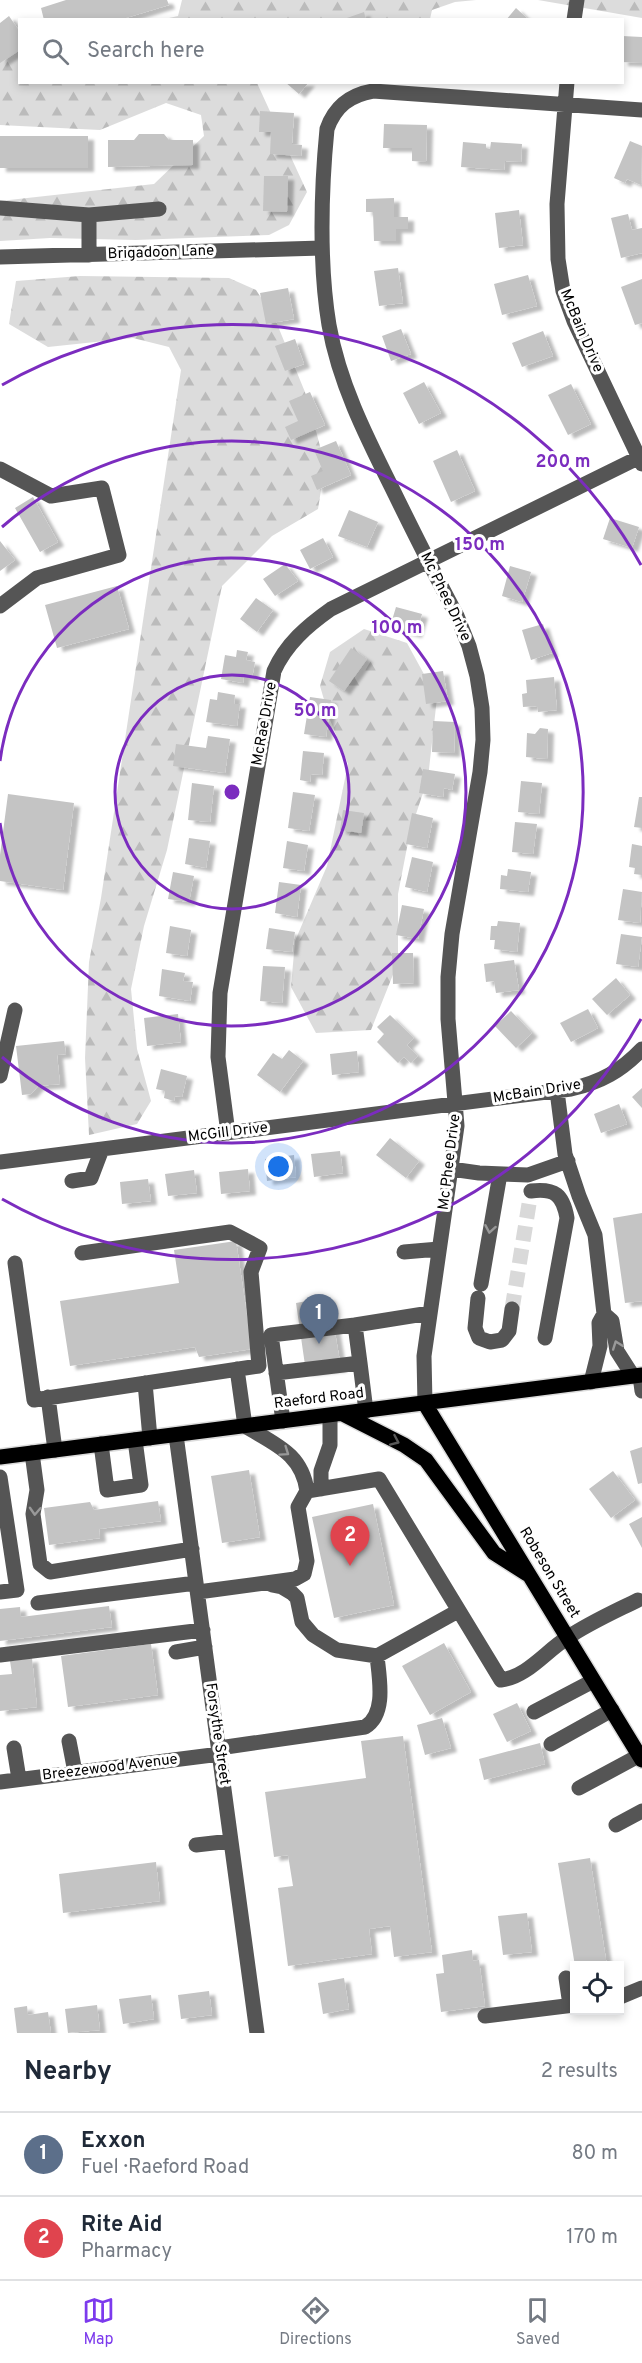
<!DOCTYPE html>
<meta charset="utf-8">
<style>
body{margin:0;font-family:Overpass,sans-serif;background:#f6f6f7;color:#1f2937}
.controls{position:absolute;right:18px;bottom:18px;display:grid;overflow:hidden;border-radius:0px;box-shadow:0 3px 9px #0003}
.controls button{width:54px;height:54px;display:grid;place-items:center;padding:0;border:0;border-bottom:2px solid #e0e1e3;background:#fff;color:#1f2937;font:30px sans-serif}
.you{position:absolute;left:279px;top:1167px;width:21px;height:21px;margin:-15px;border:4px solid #fff;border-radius:50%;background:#1a73e8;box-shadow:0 0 0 9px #1a73e833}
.badge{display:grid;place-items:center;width:39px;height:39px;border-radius:50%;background:#7c3aed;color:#fff;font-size:20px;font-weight:700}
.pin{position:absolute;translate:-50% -50px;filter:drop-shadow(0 2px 3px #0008)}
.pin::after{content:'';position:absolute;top:32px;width:21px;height:18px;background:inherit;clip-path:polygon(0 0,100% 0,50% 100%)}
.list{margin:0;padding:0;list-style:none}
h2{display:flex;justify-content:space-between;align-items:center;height:78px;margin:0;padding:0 24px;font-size:26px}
h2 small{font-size:20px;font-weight:400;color:#747a83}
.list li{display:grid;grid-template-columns:39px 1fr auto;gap:18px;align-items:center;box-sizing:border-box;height:84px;padding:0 24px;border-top:2px solid #e0e1e3}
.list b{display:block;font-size:22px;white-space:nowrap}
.list p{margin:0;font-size:20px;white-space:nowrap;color:#747a83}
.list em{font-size:20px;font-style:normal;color:#747a83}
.icon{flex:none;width:33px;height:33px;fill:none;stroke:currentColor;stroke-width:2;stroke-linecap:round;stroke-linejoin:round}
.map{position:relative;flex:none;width:642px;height:2033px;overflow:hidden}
.search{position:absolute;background:#fff;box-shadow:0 3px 9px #0003;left:18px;right:18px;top:18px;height:66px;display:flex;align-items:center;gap:15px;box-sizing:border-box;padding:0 21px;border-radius:0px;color:#747a83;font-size:22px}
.sheet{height:246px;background:#fff}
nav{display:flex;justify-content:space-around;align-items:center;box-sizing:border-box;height:84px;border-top:2px solid #e0e1e3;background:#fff;font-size:16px;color:#747a83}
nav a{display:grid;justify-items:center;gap:3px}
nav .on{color:#7c3aed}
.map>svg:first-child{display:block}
.forest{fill:url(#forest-firs)}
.building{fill:#c4c4c4;filter:url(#shadow)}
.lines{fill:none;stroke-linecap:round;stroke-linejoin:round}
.minor-tunnel{stroke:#d9d9d9;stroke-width:15;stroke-dasharray:15 8;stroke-linecap:butt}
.major-casing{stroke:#dbdbdb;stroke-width:18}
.minor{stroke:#555;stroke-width:15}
.major{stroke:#000;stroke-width:15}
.oneway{stroke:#999}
.oneway2{stroke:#595959}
.ring{fill:none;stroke:#7b2cbf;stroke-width:3}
.labels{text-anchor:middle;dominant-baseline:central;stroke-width:6;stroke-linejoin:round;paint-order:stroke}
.street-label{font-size:15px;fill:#000;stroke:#fff}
.centre{fill:#7b2cbf;stroke:#fff;stroke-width:3}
.ring-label{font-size:18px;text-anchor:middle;font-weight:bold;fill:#7b2cbf;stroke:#fff;stroke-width:6;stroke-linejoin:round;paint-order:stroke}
</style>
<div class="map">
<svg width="642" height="2033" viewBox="0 0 642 2033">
<defs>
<pattern id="forest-firs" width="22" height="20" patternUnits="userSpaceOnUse" patternTransform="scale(1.5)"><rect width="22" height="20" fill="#dcdcdc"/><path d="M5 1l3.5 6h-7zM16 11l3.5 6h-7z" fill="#bbb"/></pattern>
<filter id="shadow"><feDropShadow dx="6" dy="4" stdDeviation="1.5" flood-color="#0004"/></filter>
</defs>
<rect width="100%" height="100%" fill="#fff"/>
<path class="forest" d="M182,0H476L455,2L432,10L430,19L160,20L178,16Z
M538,0H642V18Z
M19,49L20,82L257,83L307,192L289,225L269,235L136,240L50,238L0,241V201L154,184L204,136L201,115L166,103L100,130L0,125V53Z
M80,276L229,278L256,290L275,319L307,397L325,465L318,509L272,536L222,586L167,850L144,926L131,989L137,1049L151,1101L137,1124L89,1135L85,1058L89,962L101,898L181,370L169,347L133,338L48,347L9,324L16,281Z
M364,629L407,643L437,698L428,778L410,832L398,894V962L371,1030L316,1033L291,987L295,941L327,866L348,764L330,720L320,686L330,652Z"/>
<path class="building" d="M66,0H167L169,5L119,20H44L41,8Z
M516,8L529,20H506Z
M364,12L366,20H344V19Z
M9,16L20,32V50L0,63V23Z
M622,36L642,37V63L622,62Z
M285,82H309L299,94Z
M260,111L294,113L292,144L302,145L301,156L270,154L271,132H259Z
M384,124L427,125L426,162L412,161V148H383Z
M139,134H164L169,140H193V165L108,167V140H134Z
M0,136H88V168H0Z
M630,141L642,146L641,185L627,179L625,183L614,178Z
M463,142L486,144V148L490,149L491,142L522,144L521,162L505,161L504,170L461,167Z
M264,176H288L287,212L263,211Z
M394,198V217H408V229H396V241H374L373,212H366V199Z
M519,210L523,245L499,248L495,213Z
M628,214L632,230L642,228V253L621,258L611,218Z
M398,268L403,303L379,306L374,271Z
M528,275L537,306L502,315L494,284Z
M642,279V323L635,325L621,287Z
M288,288L294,319L266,324L260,293Z
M401,329L411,354L391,361L382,336Z
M543,331L553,356L522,367L512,343Z
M295,339L304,364L285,371L275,346Z
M424,382L441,413L419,424L403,393Z
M571,384L591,424L568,435L548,395Z
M310,392L325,425L291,440L285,427L298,421L289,401Z
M336,441L351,475L317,490L311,476L323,471L314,450Z
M457,450L475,491L451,502L433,461Z
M33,497L58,542L40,552L15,508Z
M349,510L378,522L367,547L338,536Z
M610,518L639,527L632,548L603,539Z
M323,538L333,557L310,569L300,550Z
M0,541L15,560L0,571Z
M285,564L298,581L275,596L263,579Z
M510,566L531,572L522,602L502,596Z
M117,586L129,629L57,648L45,605Z
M256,598L273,610L257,632L240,619Z
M396,607L422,614L416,634L390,627Z
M543,624L552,653L531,660L522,630Z
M351,648L367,659L344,691L329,681Z
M237,650L248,652L246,660L255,662L252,678L244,676L243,683L221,679L225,655L236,657Z
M443,671L448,701L426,704L422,674Z
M554,677L557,710L538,712L537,706L523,707L522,694L527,693L526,680Z
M218,692L235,695L234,704H240L237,726L206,722L210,699L217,700Z
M310,697L331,700L326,737L304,734Z
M433,721L455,722L454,753L432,752Z
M540,728L548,729L547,759L526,757L527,733L535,734Z
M208,736L230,739L225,773L173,766L176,744L206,748Z
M303,751L324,753L322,775L311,774L310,782L300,780Z
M423,769L455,774L452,790L444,788L443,797L419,793Z
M521,781L542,783L539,814L518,812Z
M192,783L214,786L210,822L188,820Z
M293,792L315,795L309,831L288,828Z
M8,794L74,803L63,890L0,881V855Z
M639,797H642V828L634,827Z
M343,810L364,813L361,833L340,830Z
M412,813L433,818L427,848L406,844Z
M515,822L537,824L533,854L512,852Z
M189,838L210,841L206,868L185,864Z
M287,841L308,845L304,871L283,868Z
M632,844L642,846V875L634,874L635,868L629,867Z
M412,857L433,862L427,892L405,887Z
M508,869L531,872L528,892L500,889L501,875L507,876Z
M173,872L194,876L189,902L168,899Z
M279,882L301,885L297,917L275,913Z
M623,889L642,892L640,923L618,920Z
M402,905L424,909L418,939L396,935Z
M498,921L520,923L517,952L494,949L495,940H490L491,926H497Z
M170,926L191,930L187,956L166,953Z
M269,928L295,932L292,952L266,949Z
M621,934L642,937L638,967L616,964Z
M392,953H413L414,983L393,984Z
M514,960L519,990L496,993L494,981L486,982L484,964Z
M263,966L285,967L282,1003L260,1001Z
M162,969L185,973L183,981L193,982L190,1001L159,996Z
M616,978L630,995L607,1015L592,999Z
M588,1009L598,1028L571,1042L560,1023Z
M511,1011L532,1033L516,1048L495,1026Z
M178,1014L181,1042L147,1046L144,1018Z
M390,1015L414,1038L407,1045L418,1056L411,1063L404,1057L398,1063L377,1042L384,1034L377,1027Z
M64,1041L66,1054L57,1055L60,1084L38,1086L31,1094L22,1095L16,1046Z
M289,1050L303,1061L280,1092L257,1075L273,1053L282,1059Z
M357,1051L359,1072L332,1075L330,1054Z
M161,1069L187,1076L182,1097L175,1096L174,1101L164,1098L165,1091L156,1089Z
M642,1088V1108L632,1097Z
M619,1104L627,1124L601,1133L594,1114Z
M390,1138L419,1161L406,1178L376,1155Z
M340,1151L343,1173L314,1177L311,1154Z
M294,1155L296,1177L267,1181L265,1159Z
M248,1169L250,1191L221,1194L219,1172Z
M194,1170L197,1193L168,1196L165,1174Z
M148,1179L151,1201L122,1204L120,1182Z
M642,1213V1301L625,1303L613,1218Z
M236,1241L252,1349L199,1357L195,1347L70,1366L60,1301L179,1283L174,1250Z
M329,1297L341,1368L306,1372L296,1303Z
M642,1447V1483L638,1484L630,1451Z
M249,1470L260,1537L222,1543L211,1476Z
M613,1471L635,1500L611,1518L589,1489Z
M158,1501L161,1521L99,1529L100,1538L49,1545L44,1508L90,1502L94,1510Z
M373,1504L394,1605L334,1618L312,1517Z
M642,1517V1548L629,1524Z
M109,1606L112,1627L0,1641V1609L20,1607L21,1617Z
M444,1643L471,1692L430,1715L402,1666Z
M151,1644L158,1695L68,1707L61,1656Z
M32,1658L37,1707L0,1711V1675L12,1674L10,1661Z
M517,1703L531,1731L507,1742L493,1714Z
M442,1718L451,1748L425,1755L417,1725Z
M403,1736L432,1952L394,1957L390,1926L369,1929L372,1954L288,1966L278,1888L293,1886L288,1855L274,1857L265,1792L366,1778L361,1741Z
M540,1743L545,1764L484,1780L479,1759Z
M590,1858L607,1966H575L558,1863Z
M156,1862L160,1901L63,1913L59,1874Z
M527,1913L532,1952L503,1955L498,1916Z
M472,1950L473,1961L479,1960L485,2006L441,2012L436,1974L444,1973L442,1955Z
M344,1978L349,2009L323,2014L318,1983Z
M209,1991L212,2015L181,2019L178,1995Z
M151,1995L154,2019L123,2024L119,1999Z
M97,2005L100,2030L68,2033L65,2009Z
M27,2006L28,2015L48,2012L51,2033H17L14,2008Z"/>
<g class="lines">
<path class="minor-tunnel" d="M512,1309L529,1204"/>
<defs>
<path id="major" d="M425,1404L642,1760
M343,1414L404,1445L426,1460L494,1553L527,1574
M0,1457L642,1375"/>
</defs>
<use href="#major" class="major-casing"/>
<path class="minor" d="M574,20L577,0
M567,82L557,204L558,259L563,291L574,321L642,464
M0,208L89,215L159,209
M89,215V255
M0,257L322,248
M0,469L51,496L102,488L119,555L37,578L0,606
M0,1076L15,1010
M557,1091L565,1154L579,1196L595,1235L604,1314L599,1323L600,1346L591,1382
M228,1133L218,1057L220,993L274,671C286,644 307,626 331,609L642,456
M0,1162L571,1089C601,1082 621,1071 642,1049
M451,1169L479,1173L528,1175L568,1161
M72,1181L91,1178L102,1149
M531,1191C555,1188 563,1195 567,1218L545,1338
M404,1252L439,1249
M15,1263L34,1400L259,1366L251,1272L260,1248L230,1232L82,1253
M481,1284L500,1174
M478,1298L475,1328L479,1338L490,1342L502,1340L509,1331L512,1309
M604,1314L612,1321L617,1351L633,1376
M355,1325L430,1313
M360,1363L366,1411
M237,1369L245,1426C274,1444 302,1453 307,1491
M276,1373L360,1363L355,1325L271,1335L283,1421
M640,1376L642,1391
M145,1383L150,1438
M48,1397L55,1450
M425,1404L424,1356L457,1126L448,1019V977L452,934L480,772L483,740L482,708L477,676L469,646L457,616C434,573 412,529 391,486C365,434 339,382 329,325C319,265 321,190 327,129C335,106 350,95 373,91L642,110
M176,1435L257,2033
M101,1444L107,1490L141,1485L135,1440
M32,1453L37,1490L33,1514L40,1564L50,1572L192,1549
M0,1477L17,1590L0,1592
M321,1489V1471L330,1445V1416
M272,1585L282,1587L292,1593L297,1598L302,1622L313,1635L337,1650L377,1656L458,1611
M198,1592L295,1579L304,1574L307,1561L298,1507L307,1491L379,1479L501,1680C527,1677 546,1651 567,1638C589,1623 614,1612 638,1600
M38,1603L196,1583
M176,1652L205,1647
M0,1655L203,1630
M534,1712L593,1681
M69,1741L75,1772
M551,1744L612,1710
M14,1748L19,1779
M219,1748L365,1727C387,1714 379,1677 377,1656
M0,1782L220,1754
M579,1788L642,1754
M616,1825L642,1811
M196,1845L231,1841
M566,1978L570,2005
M620,1997L642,1988
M485,2016L574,2005"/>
<use href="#major" class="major"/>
</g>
<defs><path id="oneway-chevron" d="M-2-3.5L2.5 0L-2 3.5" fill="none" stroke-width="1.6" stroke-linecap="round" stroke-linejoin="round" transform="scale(1.5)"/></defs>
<g class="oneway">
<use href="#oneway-chevron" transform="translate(490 1229) rotate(100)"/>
<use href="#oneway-chevron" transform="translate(617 1345) rotate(-110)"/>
<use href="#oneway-chevron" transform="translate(285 1452) rotate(35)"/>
<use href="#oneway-chevron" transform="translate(35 1511) rotate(93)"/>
</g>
<use class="oneway2" href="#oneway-chevron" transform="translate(395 1441) rotate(24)"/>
<g class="ring">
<circle cx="232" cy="792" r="117"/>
<path d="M0 761A234 234 0 1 1 0 823"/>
<path d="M2 527A351 351 0 1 1 2 1057"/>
<path d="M641 1019A468 468 0 0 1 2 1199M2 385A468 468 0 0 1 641 565"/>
</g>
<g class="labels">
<g class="street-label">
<text transform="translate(161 253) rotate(-2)">Brigadoon Lane</text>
<text transform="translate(581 331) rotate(67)">McBain Drive</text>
<text transform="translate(445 597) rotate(64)">Mc Phee Drive</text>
<text transform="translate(265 724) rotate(-80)">McRae Drive</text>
<text transform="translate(537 1092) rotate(-9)">McBain Drive</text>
<text transform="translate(228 1133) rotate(-7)">McGill Drive</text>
<text transform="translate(450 1162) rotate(-83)">Mc Phee Drive</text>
<text transform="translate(319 1399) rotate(-7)">Raeford Road</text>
<text transform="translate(549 1573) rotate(59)">Robeson Street</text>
<text transform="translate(217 1734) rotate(82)">Forsythe Street</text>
<text transform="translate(110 1768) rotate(-7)">Breezewood Avenue</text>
</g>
</g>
<circle cx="232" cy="792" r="9" class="centre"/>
<g class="ring-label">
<text x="563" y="467">200 m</text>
<text x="480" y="550">150 m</text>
<text x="397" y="633">100 m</text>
<text x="315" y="716">50 m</text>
</g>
</svg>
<div class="controls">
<button><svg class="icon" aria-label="locate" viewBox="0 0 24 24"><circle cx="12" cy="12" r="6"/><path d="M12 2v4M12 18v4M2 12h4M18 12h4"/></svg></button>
</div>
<div class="you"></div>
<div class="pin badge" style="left:319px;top:1344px;background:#5c6f8a">1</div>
<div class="pin badge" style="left:350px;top:1566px;background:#e0444e">2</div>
<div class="search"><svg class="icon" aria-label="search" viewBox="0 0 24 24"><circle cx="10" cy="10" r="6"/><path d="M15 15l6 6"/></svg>Search here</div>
</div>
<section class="sheet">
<h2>Nearby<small>2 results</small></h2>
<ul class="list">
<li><span class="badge" style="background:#5c6f8a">1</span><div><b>Exxon</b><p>Fuel · Raeford Road</p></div><em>80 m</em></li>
<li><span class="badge" style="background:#e0444e">2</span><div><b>Rite Aid</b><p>Pharmacy</p></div><em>170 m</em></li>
</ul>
</section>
<nav>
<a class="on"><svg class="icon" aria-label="map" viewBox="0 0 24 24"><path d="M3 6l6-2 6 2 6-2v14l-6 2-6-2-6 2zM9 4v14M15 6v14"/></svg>Map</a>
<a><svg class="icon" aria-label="directions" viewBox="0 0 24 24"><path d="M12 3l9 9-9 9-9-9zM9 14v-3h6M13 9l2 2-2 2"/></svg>Directions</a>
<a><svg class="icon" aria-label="saved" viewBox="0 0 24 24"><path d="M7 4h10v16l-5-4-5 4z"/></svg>Saved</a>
</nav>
